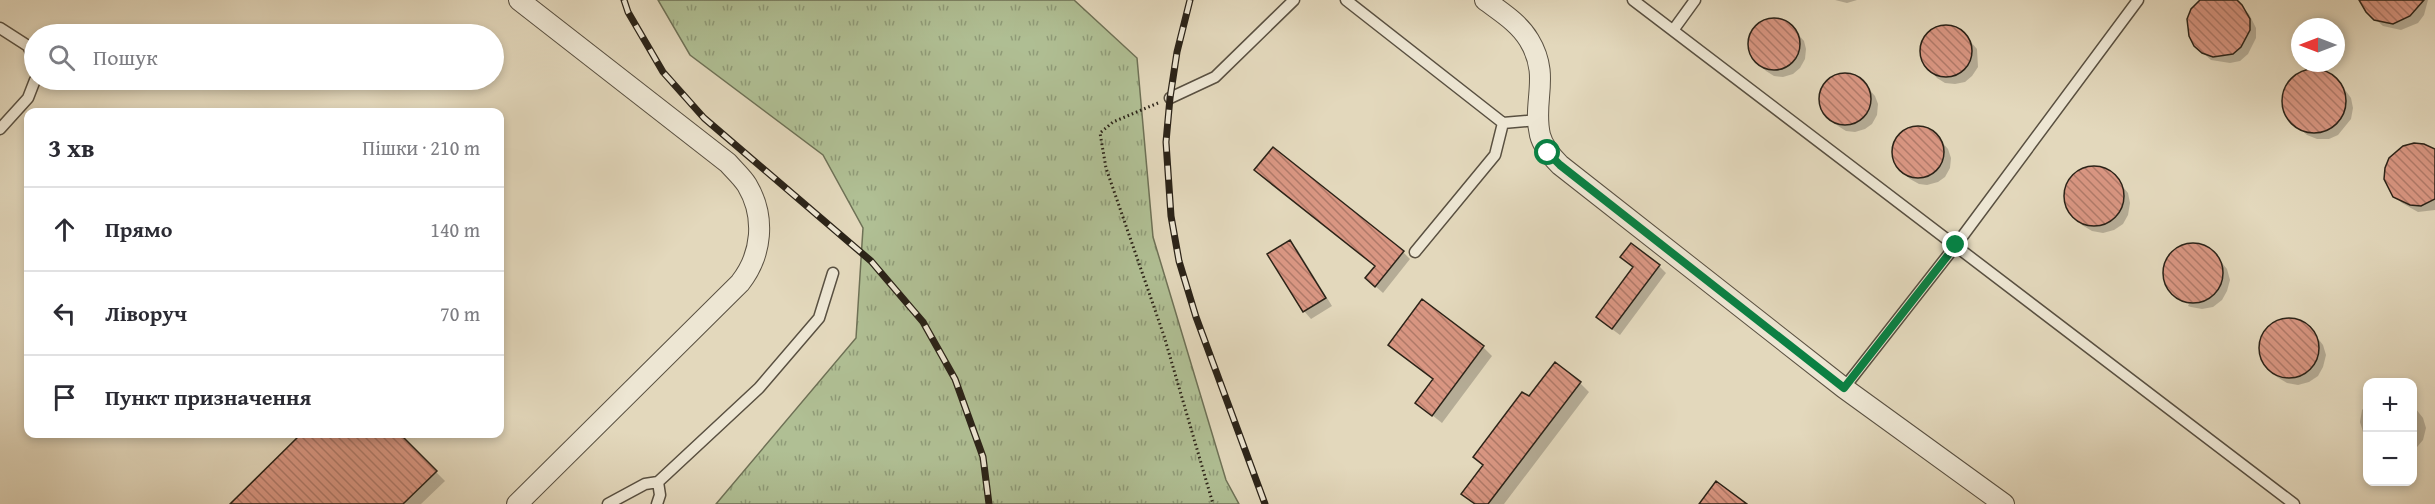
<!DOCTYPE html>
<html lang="uk">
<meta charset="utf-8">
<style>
body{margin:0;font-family:"Gentium Book Plus",serif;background:#f2f2f3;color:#2b2b33}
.controls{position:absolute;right:18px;bottom:18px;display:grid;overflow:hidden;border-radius:12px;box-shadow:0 3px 9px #0003}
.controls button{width:54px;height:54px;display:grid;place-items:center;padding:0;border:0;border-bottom:2px solid #e1e1e2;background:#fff;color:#2b2b33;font:30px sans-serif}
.compass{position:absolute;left:2291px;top:18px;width:54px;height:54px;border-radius:50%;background:#fff;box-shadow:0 3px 9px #0003;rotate:270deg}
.stop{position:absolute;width:18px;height:18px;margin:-14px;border:4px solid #0b8043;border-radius:50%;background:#fff}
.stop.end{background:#0b8043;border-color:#fff;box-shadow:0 2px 6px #0008}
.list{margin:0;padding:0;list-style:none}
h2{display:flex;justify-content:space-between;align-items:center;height:78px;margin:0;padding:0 24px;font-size:26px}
h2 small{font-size:20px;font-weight:400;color:#7c7c81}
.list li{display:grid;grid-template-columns:39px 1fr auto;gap:18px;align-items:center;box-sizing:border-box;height:84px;padding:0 24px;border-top:2px solid #e1e1e2}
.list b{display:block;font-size:22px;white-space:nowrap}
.list em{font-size:20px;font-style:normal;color:#7c7c81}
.icon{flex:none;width:33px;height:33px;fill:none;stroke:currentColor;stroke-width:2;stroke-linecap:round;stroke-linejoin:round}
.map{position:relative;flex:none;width:2435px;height:504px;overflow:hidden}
.search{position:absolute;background:#fff;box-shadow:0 3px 9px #0003;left:24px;top:24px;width:480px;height:66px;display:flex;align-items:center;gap:15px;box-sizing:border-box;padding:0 21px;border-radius:33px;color:#7c7c81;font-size:22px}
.panel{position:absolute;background:#fff;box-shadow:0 3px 9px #0003;left:24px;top:108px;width:480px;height:330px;border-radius:12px}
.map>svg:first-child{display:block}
.grass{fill:url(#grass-tufts);stroke:#6e7156;stroke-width:1.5}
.shadow{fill:#0003}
.building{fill:url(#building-back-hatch);stroke:#2b2318;stroke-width:1.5}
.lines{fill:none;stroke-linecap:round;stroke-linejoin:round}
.lane-casing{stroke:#595041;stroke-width:13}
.street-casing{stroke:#595041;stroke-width:22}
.path{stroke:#2b2318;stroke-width:3;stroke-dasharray:1.5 3;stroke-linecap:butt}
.lane{stroke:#ede6d3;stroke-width:10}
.street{stroke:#ede6d3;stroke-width:20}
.rail-casing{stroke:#2b2318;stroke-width:7}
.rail{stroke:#ede6d3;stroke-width:4.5;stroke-dasharray:14;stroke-linecap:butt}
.route{stroke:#0b8043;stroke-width:8}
</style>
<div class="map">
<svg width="2435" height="504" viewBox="0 0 2435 504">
<defs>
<pattern id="grass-tufts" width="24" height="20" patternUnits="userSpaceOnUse" patternTransform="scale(1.5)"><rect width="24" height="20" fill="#b0bf94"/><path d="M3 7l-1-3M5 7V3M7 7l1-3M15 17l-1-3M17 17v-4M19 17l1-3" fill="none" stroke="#8f9b78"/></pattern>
<pattern id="building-back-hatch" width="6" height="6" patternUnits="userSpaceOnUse" patternTransform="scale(1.5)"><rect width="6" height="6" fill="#d99682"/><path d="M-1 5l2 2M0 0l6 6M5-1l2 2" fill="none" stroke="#b07a69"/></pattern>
</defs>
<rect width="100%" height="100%" fill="#e3d8bc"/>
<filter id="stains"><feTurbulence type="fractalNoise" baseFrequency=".00333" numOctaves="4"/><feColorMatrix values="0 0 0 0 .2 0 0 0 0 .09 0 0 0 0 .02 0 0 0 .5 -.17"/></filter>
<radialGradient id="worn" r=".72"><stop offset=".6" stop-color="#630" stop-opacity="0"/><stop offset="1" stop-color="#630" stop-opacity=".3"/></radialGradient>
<path class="grass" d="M658,0H1074L1137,58L1153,237L1226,480L1239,504H716L856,338L863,228L823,155L690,55Z"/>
<path class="shadow" d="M1835,0H1857L1847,3Z
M2202,0H2234L2249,14L2256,28V38L2248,54L2240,61L2230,63L2211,60L2203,53Z
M2362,0H2428L2424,15L2418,23L2401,30L2383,26L2375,19Z
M1772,19L1781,21L1790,25L1804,41L1806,49L1805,59L1800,68L1793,74L1783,77L1774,76L1766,71L1752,55L1749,46L1750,36L1755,27L1763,22Z
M1945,26L1955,27L1963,33L1977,49L1978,67L1972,76L1965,82L1955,84L1945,83L1937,78L1923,62L1921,52L1922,42L1927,34L1936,28Z
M2316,70L2327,73L2343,87L2351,98L2353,108L2351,119L2338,135L2329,139H2317L2307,135L2291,121L2286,111L2284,100L2286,90L2296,76Z
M1844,75L1853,76L1861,80L1875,96L1878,104L1877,115L1872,124L1865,129L1855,132L1846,131L1838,126L1823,111L1821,102L1822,92L1827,83L1834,77Z
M1917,128L1926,129L1934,133L1948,149L1951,158L1950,168L1945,177L1938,182L1927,185L1919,184L1910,179L1896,164L1894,155L1895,145L1900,136L1907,130Z
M2435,152V210L2418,212L2402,203L2394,196Z
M2093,168L2104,170L2114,176L2128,193L2130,203L2128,215L2123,224L2114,230L2103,233L2092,231L2082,225L2067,207L2065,198L2067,185L2073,177L2083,170Z
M1290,242L1297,249L1332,306L1311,319L1304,311Z
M2192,244L2204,246L2213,252L2227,269L2230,280L2227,291L2222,300L2213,307L2202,309L2191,307L2188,306L2189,304L2175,295L2167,284L2164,274L2167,262L2172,253L2182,246Z
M1403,252L1410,259L1383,293L1374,285Z
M1622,257L1659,266L1666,273L1620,335L1605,324L1634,268Z
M2288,320L2300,322L2309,327L2323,345L2326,355L2323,367L2318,376L2309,382L2298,385L2287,383L2277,377L2263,360L2260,349L2263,337L2268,329L2278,322Z
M1390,345L1483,347L1492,356L1442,423L1417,403L1434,380Z
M1580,383L1589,392L1504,504H1474L1463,494L1484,466L1475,457L1529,399Z
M2368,403V439L2363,432L2360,422L2362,410Z
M2412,404L2423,418L2426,428L2423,440L2412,453Z
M303,434H398L445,481L421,504H232Z"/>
<path class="building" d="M2200,0H2237L2242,5L2250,19V30L2241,47L2233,54L2213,57L2202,53L2194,46L2189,36L2187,19L2191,9Z
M2359,0H2424L2410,16L2393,24L2374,20L2366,12Z
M1748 44a26 26 0 1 1 52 0a26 26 0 1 1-52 0Z
M1920 51a26 26 0 1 1 52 0a26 26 0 1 1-52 0Z
M2282 101a32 32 0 1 1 64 0a32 32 0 1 1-64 0Z
M1819 99a26 26 0 1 1 52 0a26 26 0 1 1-52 0Z
M1892 152a26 26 0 1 1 52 0a26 26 0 1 1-52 0Z
M2414,143L2424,144L2435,149V199L2421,206L2410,205L2393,197L2384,179L2385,168L2389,158L2403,146Z
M1273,147L1404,251L1375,287L1365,278L1375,266L1254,170Z
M2064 196a30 30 0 1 1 60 0a30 30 0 1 1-60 0Z
M1290,240L1326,298L1303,312L1267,254Z
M1631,243L1660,265L1612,329L1596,317L1633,267L1620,257Z
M2163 273a30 30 0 1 1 60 0a30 30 0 1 1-60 0Z
M1422,299L1484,346L1432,416L1415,403L1433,379L1388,345Z
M2259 348a30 30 0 1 1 60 0a30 30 0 1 1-60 0Z
M1555,362L1581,382L1488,504H1475L1461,494L1483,465L1473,457L1522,392L1529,396Z
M301,434H400L437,471L403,504H230Z
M1716,481L1747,504H1699Z"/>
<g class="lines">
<defs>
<path id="lane" d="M1346,0L1503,123L1538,120
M1633,0L2294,504
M0,28L28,46L34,59
M1674,29L1695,0
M1170,98L1215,77L1294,0
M0,129L28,98L35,80
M1415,252L1495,155L1503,123
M1844,388L1956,245L2138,0
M608,504L645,484L658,482L759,388L819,318L833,273
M657,504L660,495L658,482"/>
<path id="street" d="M1485,0C1501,12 1519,23 1529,40C1551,76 1532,101 1540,135C1543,147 1552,157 1560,165L1844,388L2004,504
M517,504L740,283C762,255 766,217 747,185C742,177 734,170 728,163L519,0"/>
</defs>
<use href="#lane" class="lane-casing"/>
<use href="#street" class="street-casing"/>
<path class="path" d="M1158,103L1113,122L1100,133L1106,168L1164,336L1213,504"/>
<use href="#lane" class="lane"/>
<use href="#street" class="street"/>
<defs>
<path id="rail" d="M624,0L628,12L663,72L704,118L871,261L923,322L955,379L983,457L989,504
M1190,0L1177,52L1170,98L1166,142L1171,216L1179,261L1196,317L1265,504"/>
</defs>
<use href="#rail" class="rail-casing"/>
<use href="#rail" class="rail"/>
</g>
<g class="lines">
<path class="route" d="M1548,153L1560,165L1844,388L1956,245"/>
</g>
<rect width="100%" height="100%" filter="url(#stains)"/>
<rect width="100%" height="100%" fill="url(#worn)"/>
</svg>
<div class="controls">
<button>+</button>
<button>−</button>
</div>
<svg class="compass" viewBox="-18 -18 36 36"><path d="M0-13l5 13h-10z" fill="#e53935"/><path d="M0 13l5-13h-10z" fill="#7c7c81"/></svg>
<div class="stop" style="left:1548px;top:153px"></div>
<div class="stop end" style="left:1956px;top:245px"></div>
<div class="search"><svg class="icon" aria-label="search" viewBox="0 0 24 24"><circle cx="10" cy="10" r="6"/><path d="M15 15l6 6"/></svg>Пошук</div>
<section class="panel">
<h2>3 хв<small>Пішки · 210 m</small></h2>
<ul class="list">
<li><svg class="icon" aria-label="ahead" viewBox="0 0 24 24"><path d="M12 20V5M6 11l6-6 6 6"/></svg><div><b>Прямо</b></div><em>140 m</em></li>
<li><svg class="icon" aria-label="left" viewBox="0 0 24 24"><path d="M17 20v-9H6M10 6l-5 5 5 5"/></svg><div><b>Ліворуч</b></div><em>70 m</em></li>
<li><svg class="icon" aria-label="arrive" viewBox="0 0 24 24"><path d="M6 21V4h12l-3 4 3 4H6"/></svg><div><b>Пункт призначення</b></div></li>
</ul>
</section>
</div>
